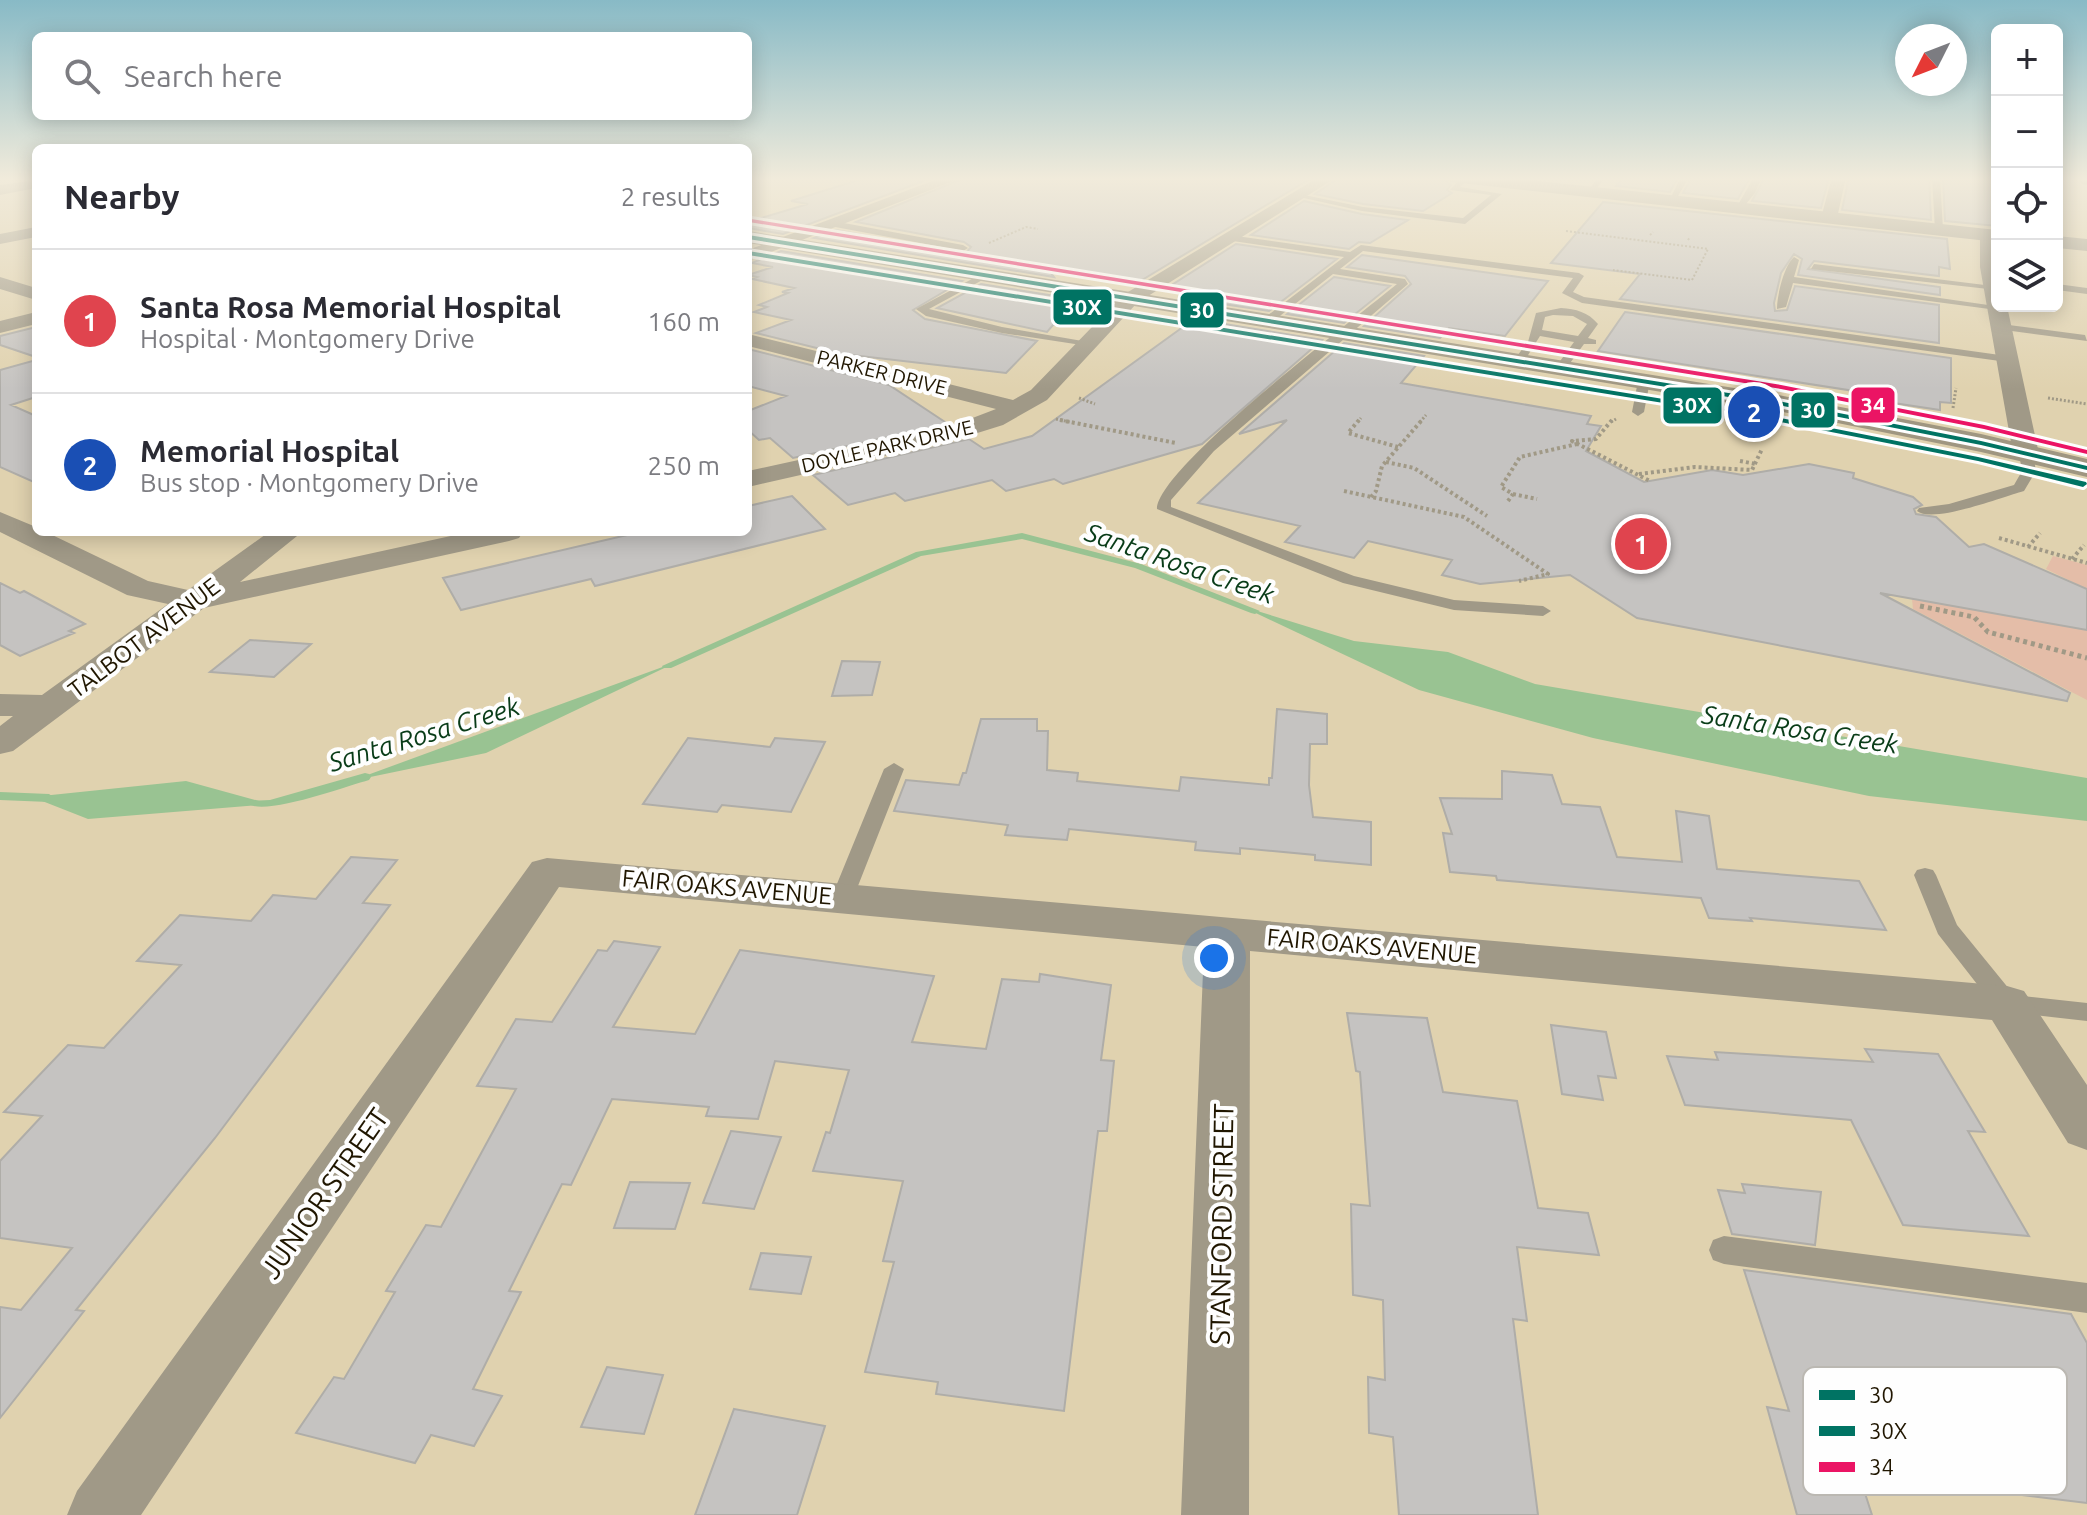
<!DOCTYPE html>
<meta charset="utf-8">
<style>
body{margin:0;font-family:Ubuntu,sans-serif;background:#f7f7f7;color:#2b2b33}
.controls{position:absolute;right:24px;top:24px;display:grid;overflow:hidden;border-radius:12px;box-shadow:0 4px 20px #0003}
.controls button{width:72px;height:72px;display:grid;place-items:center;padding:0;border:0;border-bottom:2px solid #e1e1e2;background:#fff;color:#2b2b33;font:40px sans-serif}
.compass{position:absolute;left:1895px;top:24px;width:72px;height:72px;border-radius:50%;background:#fff;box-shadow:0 4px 20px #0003;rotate:228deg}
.you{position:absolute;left:1214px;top:958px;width:28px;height:28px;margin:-20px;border:6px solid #fff;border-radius:50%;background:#1a73e8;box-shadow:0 0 0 12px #1a73e833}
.badge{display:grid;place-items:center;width:52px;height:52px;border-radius:50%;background:#63583d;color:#fff;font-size:26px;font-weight:700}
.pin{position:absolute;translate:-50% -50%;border:4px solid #fff;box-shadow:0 2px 8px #0006}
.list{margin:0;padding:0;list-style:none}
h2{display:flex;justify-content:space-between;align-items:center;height:104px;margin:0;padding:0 32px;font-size:34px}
h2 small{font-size:26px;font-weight:400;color:#7c7c81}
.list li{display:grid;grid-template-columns:52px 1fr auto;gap:24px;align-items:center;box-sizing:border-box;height:144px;padding:0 32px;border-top:2px solid #e1e1e2}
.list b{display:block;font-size:30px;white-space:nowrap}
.list p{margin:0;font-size:26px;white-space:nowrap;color:#7c7c81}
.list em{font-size:26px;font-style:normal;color:#7c7c81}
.icon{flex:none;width:44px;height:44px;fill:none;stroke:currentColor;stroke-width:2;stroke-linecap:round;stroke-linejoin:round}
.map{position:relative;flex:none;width:2087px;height:1515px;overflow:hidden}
.search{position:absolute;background:#fff;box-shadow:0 4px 20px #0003;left:32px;top:32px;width:720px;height:88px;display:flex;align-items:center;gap:20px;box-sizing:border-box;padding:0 28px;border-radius:12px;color:#7c7c81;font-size:30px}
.panel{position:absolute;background:#fff;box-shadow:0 4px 20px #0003;left:32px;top:144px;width:720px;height:392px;border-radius:12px}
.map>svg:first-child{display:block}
.green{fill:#e4bda8}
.water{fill:#99c392}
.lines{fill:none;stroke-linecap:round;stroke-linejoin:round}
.stream{fill:#99c392;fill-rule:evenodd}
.building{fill:#c5c3c1;stroke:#afada8;stroke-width:2}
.path-far3{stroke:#a09986;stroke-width:2;stroke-dasharray:2 2;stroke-linecap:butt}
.path-far2{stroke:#a09986;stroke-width:3;stroke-dasharray:2 2;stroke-linecap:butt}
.path-far1{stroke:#a09986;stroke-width:4;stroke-dasharray:3 3;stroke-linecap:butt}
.path{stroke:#a09986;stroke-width:5;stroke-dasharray:4 4;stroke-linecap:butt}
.service{fill:#a09987;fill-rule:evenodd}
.minor{fill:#a09987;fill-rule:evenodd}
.tertiary{fill:#a09987;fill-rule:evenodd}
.secondary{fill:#9f9681;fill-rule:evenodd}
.bus-1-casing{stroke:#fefefe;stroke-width:6}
.bus-2-casing{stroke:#fefefe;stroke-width:6}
.bus-3-casing{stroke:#fefefe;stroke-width:6}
.bus-1{fill:#007363;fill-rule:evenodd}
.bus-2{fill:#007363;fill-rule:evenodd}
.bus-3{fill:#eb1464;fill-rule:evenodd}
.labels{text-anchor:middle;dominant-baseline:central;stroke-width:8;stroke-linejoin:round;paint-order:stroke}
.far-street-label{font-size:20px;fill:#201600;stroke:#fefefe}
.street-label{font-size:24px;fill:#201600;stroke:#fefefe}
.water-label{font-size:26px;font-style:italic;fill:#093c18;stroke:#fefefe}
.near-street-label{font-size:28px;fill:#201600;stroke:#fefefe}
.key{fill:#fefefe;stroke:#bbb8b2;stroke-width:2}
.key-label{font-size:22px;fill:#201600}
.line-badge{stroke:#fefefe;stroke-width:3}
.badge-label{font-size:22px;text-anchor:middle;font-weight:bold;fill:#fff}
</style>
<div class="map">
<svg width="2087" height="1515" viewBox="0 0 2087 1515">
<rect width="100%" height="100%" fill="#e0d2af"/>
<path class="green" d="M2053,556L2087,565V589L2046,569Z
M1912,599L2087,630V700L1913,609Z"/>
<path class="water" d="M1241,606L1354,641L1448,652L1535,684L2087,778V821L1869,796L1593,738L1419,690Z
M679,661L486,753L351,781Z
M186,781L270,804L88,819L32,797Z"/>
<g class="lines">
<path class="stream" d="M1022,533L1141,564L1260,611L1255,614L1251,613L1135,568L1022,539L921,556L671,668H663L662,666L916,552Z
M365,773L369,774L371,777L369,780C347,786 265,816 249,804L251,801L270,800Z
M0,792L49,794L55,798L49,802L0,800Z"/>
</g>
<path class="building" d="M868,177H934L783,234L748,228V222L808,204L791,201Z
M967,177H1313L1137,283L1048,269L1054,277L814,238L836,230L965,254L971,247L964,242L856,222Z
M1340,177H1440L1451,185L1447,190L1452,193L1423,211L1363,204L1315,194Z
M1623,177H1678L1670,192L1616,186Z
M1692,177H1750L1738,199L1683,193Z
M1765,177H1829L1821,208L1752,201Z
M1849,177H1929L1931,220L1842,210Z
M1943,177H1997V226L1945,221Z
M1304,201L1362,214L1408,220L1370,243L1359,242L1349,249L1251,235Z
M1603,202L1947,239L1950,269L1939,267V276L1814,261L1808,269L1940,287V295L1798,275L1802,259L1794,254L1781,273L1774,303L1775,311L1787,310L1795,286L1939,305V343L1620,299L1640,274L1551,263Z
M1236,244L1337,259L1269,311L1217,303L1225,297L1167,288Z
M781,251L962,281L913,310L925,319L1037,341L1006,373L843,354L845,355L756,333L791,320L754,312L767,307L759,305L788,293L782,292L794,288L752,279L757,277L748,275L773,267L752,263Z
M1362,255L1548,281L1505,336L1449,328L1440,338L1364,326L1411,284L1405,276L1347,267Z
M1334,277L1390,286L1344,323L1287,314Z
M981,284L1074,299L1084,312L1062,325H1053L1047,332L937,308Z
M1625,312L1951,358V403L1940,402V410L1887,402L1886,396L1598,351Z
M1194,319L1322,340L1202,444L1063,484L1054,479L1006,491L992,480L905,501L895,493L848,505L813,475L969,439L984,449L1032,436Z
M36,327V357L0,345V336Z
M1344,343L1424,356L1401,383L1591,416L1587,424L1601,426L1586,451L1644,482L1712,470L1743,475L1809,464L1854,473L1853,478L1913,497L1922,505L1914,509L1916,514L1936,517L1969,547L1984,544L2087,589V630L1880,593L2070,693L2067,701L1637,618L1570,575L1480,584L1442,575L1452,560L1368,541L1354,558L1285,542L1300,526L1198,503L1287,420L1239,434Z
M748,349L889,385L948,424L793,458L770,438L759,440L748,430V411L786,396L748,386Z
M36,360V397L11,405L36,416V483L0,467V370Z
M792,496L825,529L595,586L591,579L461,610L443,578L640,532H748V506Z
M0,583L20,593L24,591L85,624L69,631L74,633L20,656L0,645Z
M250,640L311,644L274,677L210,672Z
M842,661L880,662L872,695L832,696Z
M1277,709L1327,714V744H1310L1309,785L1313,817L1371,822V865L1315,860V855L1240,848V854L1195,850L1196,842L1069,829L1067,840L1005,835L1008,825L894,811L906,780L959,785L963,773H966L981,719H1037V731H1048L1047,770L1078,773L1077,781L1179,791L1181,777L1269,785V778H1272Z
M688,738L770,747L775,738L825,742L791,812L722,805L717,812L643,804Z
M1502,771L1552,775L1562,804L1600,807L1617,857L1682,862L1676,811L1709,816L1717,869L1859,881L1886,930L1750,918L1752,921L1709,918L1701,898L1497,880L1496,876L1450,872L1443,833L1452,834L1440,798L1502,799Z
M351,857L397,860L363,903L390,905L215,1138L76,1310L84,1311L0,1418V1307L21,1310L72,1248L0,1238V1161L42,1116L4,1112L68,1045L104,1048L181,965L137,961L180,915L251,921L273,895L316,899Z
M614,941L660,947L613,1027L695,1034L740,950L934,976L912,1042L986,1049L1002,979L1039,982L1040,974L1111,985L1101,1060L1114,1061L1107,1131H1098L1064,1411L936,1394L938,1382L865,1372L894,1262L883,1261L903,1181L813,1171L826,1132L830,1133L849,1070L775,1061L758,1119L706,1116L709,1107L612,1099L571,1185L562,1184L509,1291L521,1292L473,1389L502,1396L474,1446L431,1435L415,1463L296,1433L334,1377L344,1379L395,1292L386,1291L426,1225L441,1227L516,1089L477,1086L516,1019L552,1022L598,950L607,951Z
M1347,1013L1427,1018L1443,1092L1517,1101L1538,1208L1588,1213L1599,1255L1517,1247L1527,1321L1513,1319L1538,1515H1399L1393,1437L1369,1433L1368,1377L1385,1380L1383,1300L1353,1295L1351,1204L1370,1206L1360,1072L1356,1071Z
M1551,1025L1606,1032L1616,1078L1598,1076L1603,1100L1562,1094Z
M1865,1049L1938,1054L1985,1132L1968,1131L2029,1236L1903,1225L1851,1120L1685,1105L1667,1056L1718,1060L1715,1052L1873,1062Z
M731,1131L781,1137L754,1209L703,1203Z
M630,1182L690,1183L675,1229L614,1228Z
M1742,1184L1821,1192L1815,1245L1732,1234L1718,1190L1745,1193Z
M761,1253L811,1257L801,1294L750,1289Z
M1744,1270L2071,1314L2087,1343V1503L1957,1487L1946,1464L1852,1453L1872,1515H1797L1767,1407L1789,1411Z
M607,1367L663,1375L644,1434L581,1427Z
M734,1409L825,1426L797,1515H695Z"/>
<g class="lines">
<path class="path-far3" d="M1566,231L1708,249L1692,280L1613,270
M1650,235L1653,232
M1688,240L1690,237
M989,243L1026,227L1038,229"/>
<path class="path-far2" d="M1079,398L1095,404
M2048,398L2087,404
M1953,408L1956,388
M1056,419L1070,422
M1358,422L1361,418
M1420,422L1426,415
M1611,422L1616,419"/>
<path class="path-far1" d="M1060,420L1176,443
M1359,420L1348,433L1398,447
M1612,420L1596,439L1572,441L1650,481
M1740,461L1756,464
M1386,462L1414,468L1487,516
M1639,474L1695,467L1752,470L1762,449
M1344,491L1464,517L1548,574L1519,581
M1513,494L1537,499
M1371,497L1376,491L1382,466L1422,420
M1508,501L1513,494L1501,487L1520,457L1577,444
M1999,538L2087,563
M2028,547L2040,533
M2072,559L2084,545"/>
<path class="path" d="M1920,606L1974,617L1988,632L2087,658"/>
<path class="service" d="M1462,177L1469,179L1460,187L1502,194L1465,224L1362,211L1295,196L1299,194L1363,207L1463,218L1491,195L1450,190Z
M1598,177H1606L1592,194H1586Z
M1681,177H1689L1674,203H1668Z
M1754,177H1762L1755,193L1741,210H1735Z
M1932,177H1940L1943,230L1939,233L1935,230Z
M833,221L963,245L968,248L963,251L830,226Z
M1229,235L1350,252L1361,245L1579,273L1584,276L1573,292L1584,297L2007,356L2013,359L2007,362L1582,303L1562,293L1573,278L1363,251L1340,269L1405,279L1408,284L1214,451L1171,500V507L1354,576L1454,600L1543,606L1551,611L1543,616L1454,610L1343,583L1157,509C1157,468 1357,317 1397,284L1333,274L1271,323H1263V319L1344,257L1226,240Z
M1794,257L1799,260L1794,277L2002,307L1997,310L1793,283L1786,307L1777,309C1777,295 1784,266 1794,257Z
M1814,264L1993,286L1997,290L1811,269Z
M985,272L988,277L929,309L1002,327L1094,343L1088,346L1002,333L926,316L916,309Z
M2057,284L2087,288V294L2057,290Z
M1561,308C1576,309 1588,312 1598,324L1588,338L1596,340V344H1584L1565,370L1561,372L1555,368L1574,342L1540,336L1523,363H1515L1513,361L1528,342L1536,313ZM1553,315L1573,316L1587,324L1578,336L1542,330L1545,317Z
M2001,324L2085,335L2087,341L1997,329L1996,327Z
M1644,377L1650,381L1644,412L1638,416L1632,412L1638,381Z
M2026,450L2033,454L2036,471L2024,491C2002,497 1933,524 1917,511L1919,508L1949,504L2014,485L2022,471L2019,454Z
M894,763L904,769L854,896L851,901H835L832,896L884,769Z
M1925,868L1933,870L1936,875L1957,925L2014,995L2087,1003V1021L1998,1011L1938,934L1914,875L1917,870Z
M1724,1236L2087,1283V1313L1724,1264L1713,1260L1709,1250L1713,1240Z"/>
<path class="minor" d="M943,177H964L748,261V250Z
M1319,177H1337L1137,303L1047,400L1003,425L955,440L748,487V471L949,427L996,409L748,346V334L1013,400L1031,390L1123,295Z
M1832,177H1846L1837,218L1829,223L1821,218Z
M2078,177H2087V185L2082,184Z
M36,180V188L0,195V185Z
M36,227V237L0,244V234Z
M1988,230L1996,235L1997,306H2007L2039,454L2035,459H2017L2013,454L1980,267V235Z
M0,277L36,288V300L0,289Z
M36,312V324L0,333V321Z
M0,512L36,527V532H46L148,581L188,590L269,532H302L240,582L469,532H523L519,538L509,541L204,608L13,751L0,754V726L13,716H0V694L42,695L168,604L127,595L0,532Z
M547,858L2007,986L2024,991L2087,1085V1150L2068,1143L1992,1020L1250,951L1249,1515H1181L1204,947L559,887L141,1515H67L77,1491L532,862Z"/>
<path class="tertiary" d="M1443,177H1501L1997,230V242L1451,182Z
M2057,236L2087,239V251L2057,248Z"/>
<path class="secondary" d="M748,231L1778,395L1981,434L2087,459V477L1981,452L1778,411L748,243Z"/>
<defs>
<path id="bus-1" d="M748,235L1778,401L1981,441L2087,466V470L1981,445L1778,405L748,239Z"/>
<path id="bus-2" d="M748,251L1775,417L1978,457L2086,482L2087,484L2083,487L1978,461L1775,421L748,255Z"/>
<path id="bus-3" d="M751,219L1781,385L1984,425L2087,450V454L1984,429L1781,389L749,222Z"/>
</defs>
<use href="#bus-1" class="bus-1-casing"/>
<use href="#bus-2" class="bus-2-casing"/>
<use href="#bus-3" class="bus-3-casing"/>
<use href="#bus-1" class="bus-1"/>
<use href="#bus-2" class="bus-2"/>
<use href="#bus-3" class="bus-3"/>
</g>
<linearGradient id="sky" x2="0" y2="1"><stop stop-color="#88bac6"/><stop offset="0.46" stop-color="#f1ebdb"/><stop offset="1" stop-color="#f1ebdb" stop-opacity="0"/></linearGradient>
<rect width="2087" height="389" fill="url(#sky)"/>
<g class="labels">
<g class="far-street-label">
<text transform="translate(882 372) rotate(14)">PARKER DRIVE</text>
<text transform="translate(887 446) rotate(-13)">DOYLE PARK DRIVE</text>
</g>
<g class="street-label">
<text transform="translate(144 638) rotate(-37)">TALBOT AVENUE</text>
<text transform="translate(727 887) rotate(5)">FAIR OAKS AVENUE</text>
<text transform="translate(1372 946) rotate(5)">FAIR OAKS AVENUE</text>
</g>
<g class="water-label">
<text transform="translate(1180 563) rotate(19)">Santa Rosa Creek</text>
<text transform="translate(1800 729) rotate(9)">Santa Rosa Creek</text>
<text transform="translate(424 734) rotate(-17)">Santa Rosa Creek</text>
</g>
<g class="near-street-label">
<text transform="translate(324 1193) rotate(-55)">JUNIOR STREET</text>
<text transform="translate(1221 1224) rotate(-89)">STANFORD STREET</text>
</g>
</g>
<rect x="1803" y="1367" width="264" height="128" rx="12" class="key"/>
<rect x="1819" y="1390" width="36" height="10" fill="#007363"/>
<rect x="1819" y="1426" width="36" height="10" fill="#007363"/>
<rect x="1819" y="1462" width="36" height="10" fill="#eb1464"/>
<g class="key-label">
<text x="1869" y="1403">30</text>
<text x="1869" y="1439">30X</text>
<text x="1869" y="1475">34</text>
</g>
<g class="line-badge">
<rect x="1052" y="288" width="61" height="38" rx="8" fill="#007363"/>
<rect x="1179" y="291" width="46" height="38" rx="8" fill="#007363"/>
<rect x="1850" y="386" width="46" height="38" rx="8" fill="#eb1464"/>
<rect x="1662" y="386" width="61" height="39" rx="8" fill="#007363"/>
<rect x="1790" y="391" width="46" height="38" rx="8" fill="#007363"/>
</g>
<g class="badge-label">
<text x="1082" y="315">30X</text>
<text x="1202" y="318">30</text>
<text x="1873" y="413">34</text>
<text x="1692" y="413">30X</text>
<text x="1813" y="418">30</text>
</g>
</svg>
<div class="controls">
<button>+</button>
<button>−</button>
<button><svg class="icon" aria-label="locate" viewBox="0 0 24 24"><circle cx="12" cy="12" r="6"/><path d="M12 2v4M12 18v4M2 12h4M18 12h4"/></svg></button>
<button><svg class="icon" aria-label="layers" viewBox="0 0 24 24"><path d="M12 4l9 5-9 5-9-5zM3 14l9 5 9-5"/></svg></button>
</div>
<svg class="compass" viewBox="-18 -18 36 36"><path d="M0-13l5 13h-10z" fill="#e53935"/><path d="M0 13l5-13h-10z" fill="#7c7c81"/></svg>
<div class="you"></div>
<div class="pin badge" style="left:1641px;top:544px;background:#e0444e">1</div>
<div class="pin badge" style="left:1754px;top:412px;background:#1a4fb4">2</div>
<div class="search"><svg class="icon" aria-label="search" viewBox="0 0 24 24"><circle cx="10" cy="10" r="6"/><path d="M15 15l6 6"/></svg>Search here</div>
<section class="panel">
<h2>Nearby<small>2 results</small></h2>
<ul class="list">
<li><span class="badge" style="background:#e0444e">1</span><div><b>Santa Rosa Memorial Hospital</b><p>Hospital · Montgomery Drive</p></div><em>160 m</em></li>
<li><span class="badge" style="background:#1a4fb4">2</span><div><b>Memorial Hospital</b><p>Bus stop · Montgomery Drive</p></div><em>250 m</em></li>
</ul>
</section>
</div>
